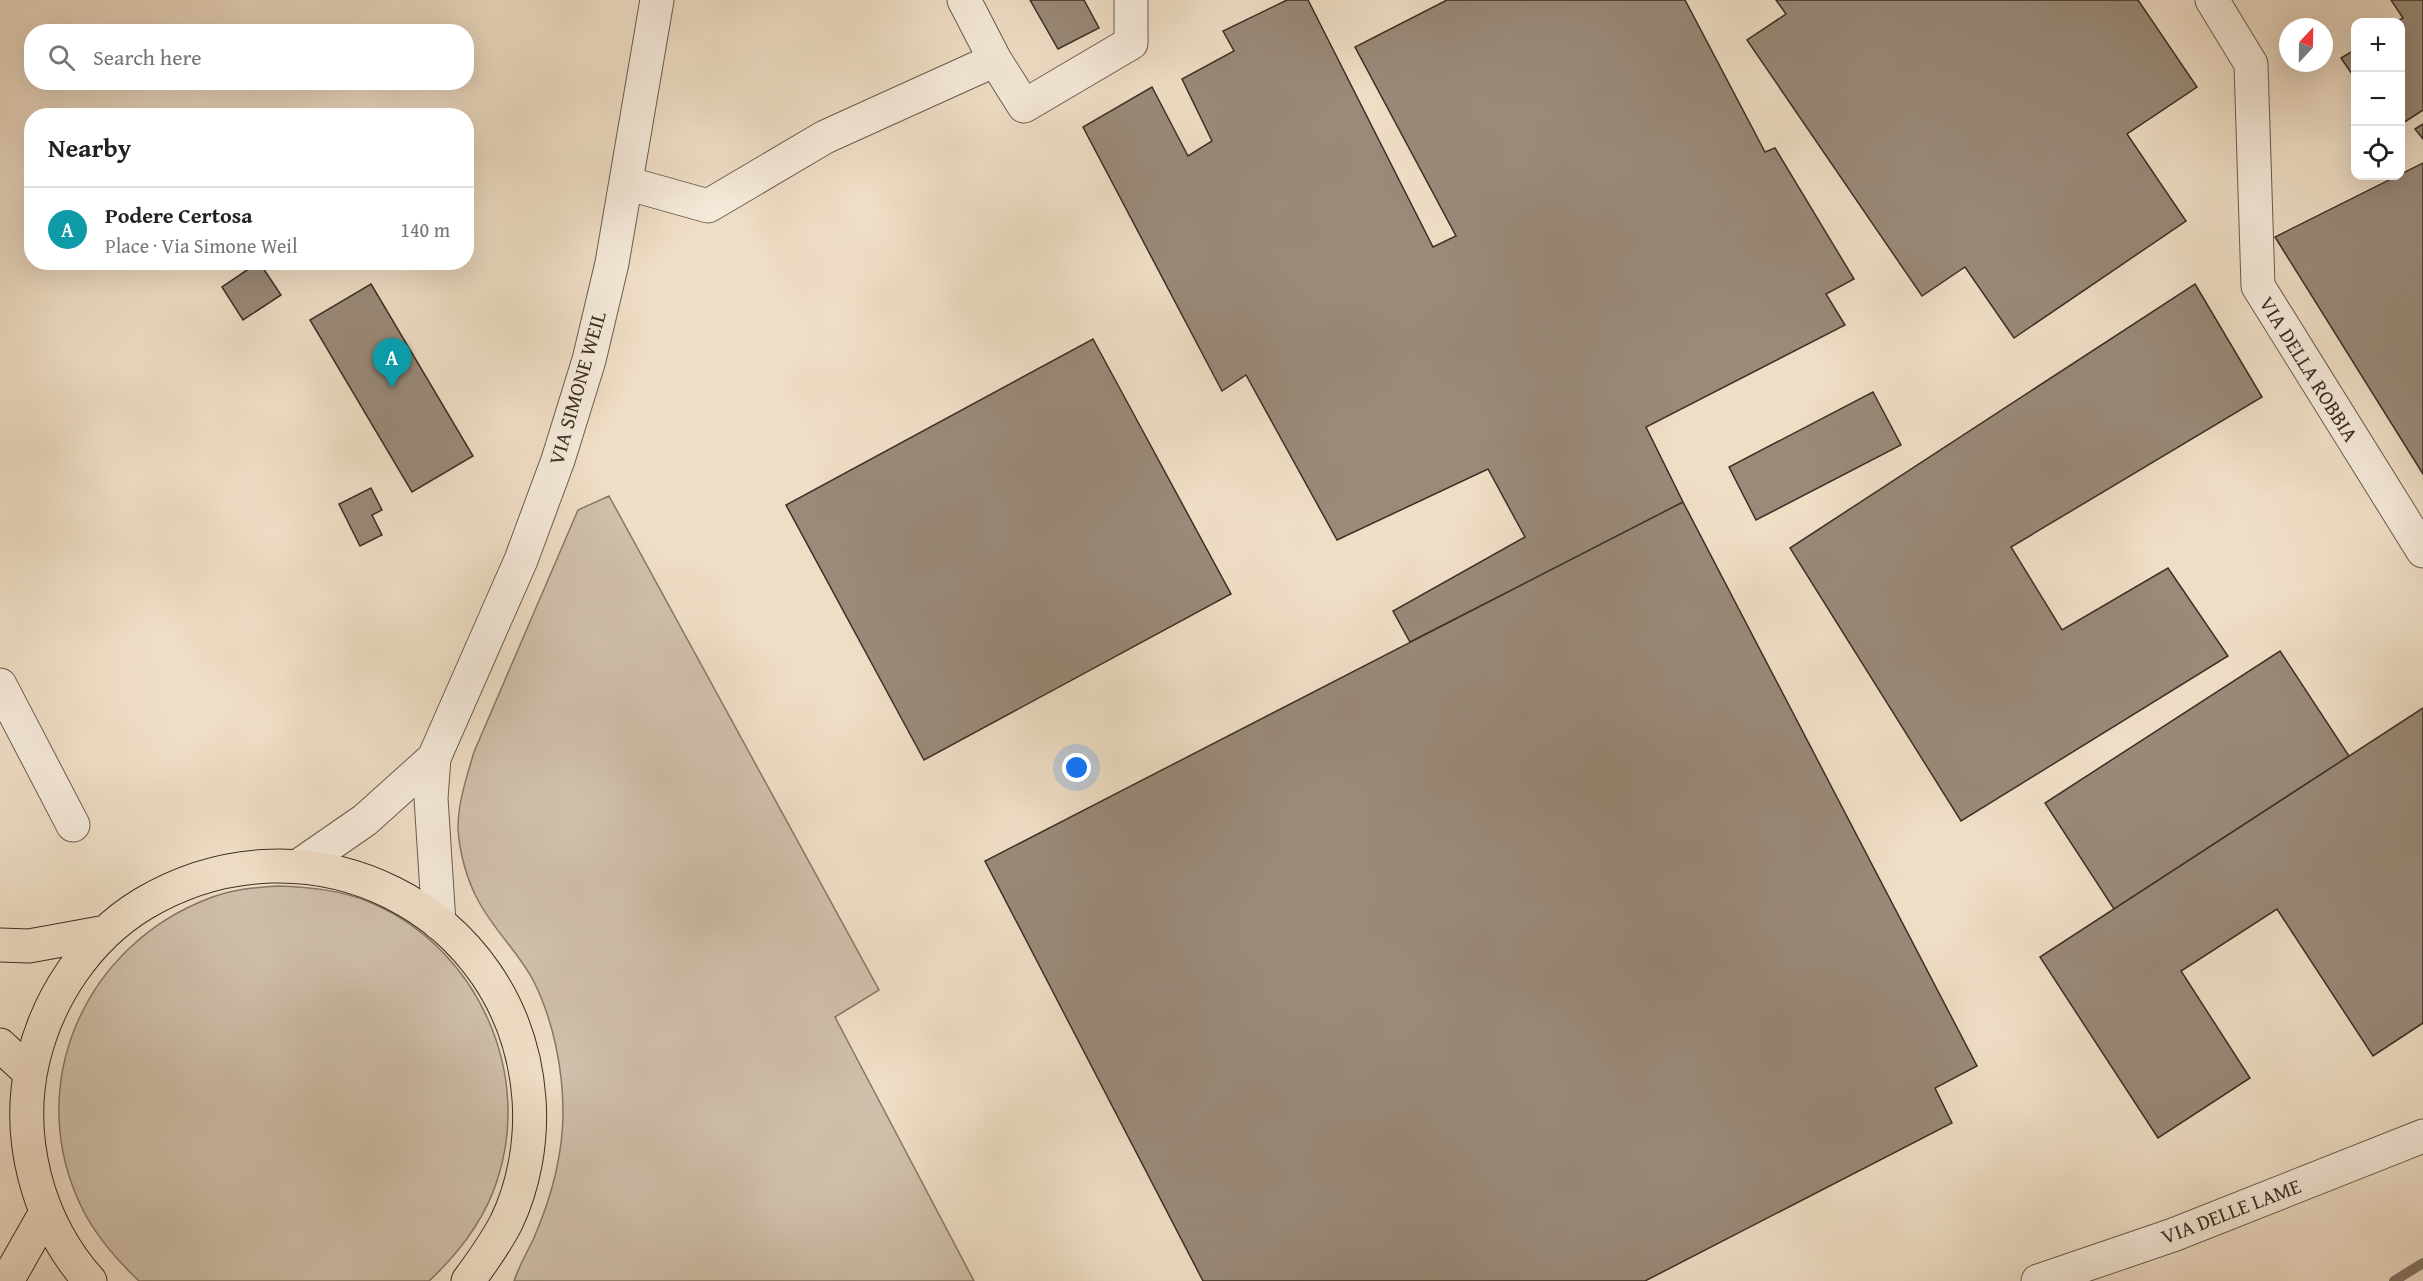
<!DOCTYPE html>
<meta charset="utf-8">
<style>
body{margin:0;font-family:"Gentium Book Plus",serif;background:#f2f2f2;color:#222}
.controls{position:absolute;right:18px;top:18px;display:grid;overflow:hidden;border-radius:12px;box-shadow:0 6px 24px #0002}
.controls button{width:54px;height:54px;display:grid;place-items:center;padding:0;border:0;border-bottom:2px solid #e0e0e0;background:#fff;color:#222;font:30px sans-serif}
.compass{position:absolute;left:2279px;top:18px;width:54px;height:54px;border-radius:50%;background:#fff;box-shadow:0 6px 24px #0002;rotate:22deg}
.you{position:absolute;left:1077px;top:768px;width:21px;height:21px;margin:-15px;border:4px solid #fff;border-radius:50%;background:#1a73e8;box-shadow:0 0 0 9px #1a73e833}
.badge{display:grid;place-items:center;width:39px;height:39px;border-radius:50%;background:#0b8043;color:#fff;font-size:20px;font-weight:700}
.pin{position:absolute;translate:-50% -50px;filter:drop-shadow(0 2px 3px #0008)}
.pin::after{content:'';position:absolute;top:32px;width:21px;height:18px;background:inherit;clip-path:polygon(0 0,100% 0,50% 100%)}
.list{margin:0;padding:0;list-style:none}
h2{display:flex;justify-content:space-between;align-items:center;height:78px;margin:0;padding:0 24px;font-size:26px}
h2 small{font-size:20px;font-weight:400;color:#767676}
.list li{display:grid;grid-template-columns:39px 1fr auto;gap:18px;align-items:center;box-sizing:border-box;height:84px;padding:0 24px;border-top:2px solid #e0e0e0}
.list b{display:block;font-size:22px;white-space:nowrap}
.list p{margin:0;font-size:20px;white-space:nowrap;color:#767676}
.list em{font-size:20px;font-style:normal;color:#767676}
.icon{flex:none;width:33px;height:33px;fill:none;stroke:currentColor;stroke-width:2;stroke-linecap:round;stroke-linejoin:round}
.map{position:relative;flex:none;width:2423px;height:1281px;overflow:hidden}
.search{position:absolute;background:#fff;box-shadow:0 6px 24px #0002;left:24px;top:24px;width:450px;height:66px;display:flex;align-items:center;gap:15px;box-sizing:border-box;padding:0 21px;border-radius:24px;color:#767676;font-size:22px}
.panel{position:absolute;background:#fff;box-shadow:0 6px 24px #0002;left:24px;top:108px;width:450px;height:162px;border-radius:24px}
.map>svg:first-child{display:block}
.green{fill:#d0c0ab;stroke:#867868;stroke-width:1.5}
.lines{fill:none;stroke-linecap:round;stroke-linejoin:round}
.stream{stroke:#827565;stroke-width:10}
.building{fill:#998a79;stroke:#3b3025;stroke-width:1.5}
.minor-casing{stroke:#685c4d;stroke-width:35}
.major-casing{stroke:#3b3025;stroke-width:35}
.minor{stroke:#f5eada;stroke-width:33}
.major{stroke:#efdec6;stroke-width:33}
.labels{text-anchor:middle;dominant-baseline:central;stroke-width:6;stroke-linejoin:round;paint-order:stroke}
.street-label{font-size:21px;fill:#3b3025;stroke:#f5eada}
</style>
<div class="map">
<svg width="2423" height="1281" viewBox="0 0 2423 1281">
<rect width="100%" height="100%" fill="#efdec6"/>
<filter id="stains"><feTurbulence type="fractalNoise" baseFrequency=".00333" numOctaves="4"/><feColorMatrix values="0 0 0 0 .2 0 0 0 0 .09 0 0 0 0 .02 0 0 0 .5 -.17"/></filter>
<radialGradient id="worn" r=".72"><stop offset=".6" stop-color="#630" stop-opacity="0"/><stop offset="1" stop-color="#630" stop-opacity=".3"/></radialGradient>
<path class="green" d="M609,496L879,990L835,1017L974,1281H514C519,1266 526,1254 533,1240C551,1199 563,1157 563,1112C563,1069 553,1019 533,980C518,952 494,930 479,902C467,881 459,851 458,828C458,802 467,776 474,752L578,510Z
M277,886C310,887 343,890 374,904C478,950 533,1073 497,1181C484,1221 459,1253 429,1281H139C117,1260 97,1238 83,1210C21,1087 84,945 210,898C232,889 254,888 277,886Z"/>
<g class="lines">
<path class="stream" d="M2394,1281L2423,1263"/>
</g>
<path class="building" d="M1030,0H1084L1099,28L1058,49Z
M1287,0H1308L1433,247L1456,236L1355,47L1447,0H1685L1765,152L1775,148L1854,279L1826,294L1845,325L1646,427L1683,502L1410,642L1393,611L1525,537L1488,469L1337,540L1246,375L1222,391L1083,127L1152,87L1188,156L1212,141L1182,79L1234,51L1223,31Z
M1776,0H2138L2197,87L2127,134L2186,221L2014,338L1965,267L1922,296L1747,40L1786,14Z
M2391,0H2423V110L2400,125V22H2396L2403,18Z
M2356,49V80L2341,58Z
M2423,124V139L2415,129Z
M2423,163V474L2275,237Z
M259,262L281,295L243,320L222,287Z
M371,284L473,456L412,492L310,320Z
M2195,284L2262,397L2011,547L2062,630L2168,568L2228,656L1961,821L1790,548Z
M1093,339L1231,594L924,760L786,505Z
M1873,392L1901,445L1756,520L1729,467Z
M371,488L382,510L372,515L382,535L360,546L339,504Z
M1683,502L1977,1066L1935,1088L1952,1123L1645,1281H1203L985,861Z
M2280,651L2349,756L2114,909L2045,803Z
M2423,708V1023L2373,1056L2277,909L2181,971L2250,1078L2158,1138L2040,957Z"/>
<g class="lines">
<defs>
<path id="minor" d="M964,0L995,60
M2212,0L2251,64L2258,286L2423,551
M626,183L708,206L825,137L995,60L1024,106L1131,43V0
M0,685L73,825
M300,865L365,820L434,758
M439,923L431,798L434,758L521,560L558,460L589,360L612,263L657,0
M2038,1281L2173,1235L2423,1136"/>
<path id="major" d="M0,945L29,946L106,932
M0,1045L30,1073
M7,1281L46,1212
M90,1281C37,1222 15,1137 33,1060C48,997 87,938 143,904C307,806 515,907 529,1099C532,1141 524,1186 506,1223C495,1244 482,1262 468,1281"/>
</defs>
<use href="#minor" class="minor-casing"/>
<use href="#major" class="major-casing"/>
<use href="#minor" class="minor"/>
<use href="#major" class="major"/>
</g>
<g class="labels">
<g class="street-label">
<text transform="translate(2309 369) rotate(58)">VIA DELLA ROBBIA</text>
<text transform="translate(577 388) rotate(-74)">VIA SIMONE WEIL</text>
<text transform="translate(2231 1211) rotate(-21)">VIA DELLE LAME</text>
</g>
</g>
<rect width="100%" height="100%" filter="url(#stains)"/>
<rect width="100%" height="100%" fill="url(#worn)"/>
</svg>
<div class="controls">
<button>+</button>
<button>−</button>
<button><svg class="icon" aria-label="locate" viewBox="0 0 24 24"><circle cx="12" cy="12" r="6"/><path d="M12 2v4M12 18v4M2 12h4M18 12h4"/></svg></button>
</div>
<svg class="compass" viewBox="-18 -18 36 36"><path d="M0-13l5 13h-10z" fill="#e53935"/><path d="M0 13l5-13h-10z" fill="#767676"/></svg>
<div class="you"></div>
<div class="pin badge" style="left:392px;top:388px;background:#0f9aa8">A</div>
<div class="search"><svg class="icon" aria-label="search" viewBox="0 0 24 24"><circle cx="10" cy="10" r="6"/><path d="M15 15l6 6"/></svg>Search here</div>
<section class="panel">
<h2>Nearby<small></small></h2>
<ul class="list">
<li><span class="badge" style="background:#0f9aa8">A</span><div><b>Podere Certosa</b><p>Place · Via Simone Weil</p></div><em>140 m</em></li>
</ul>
</section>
</div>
